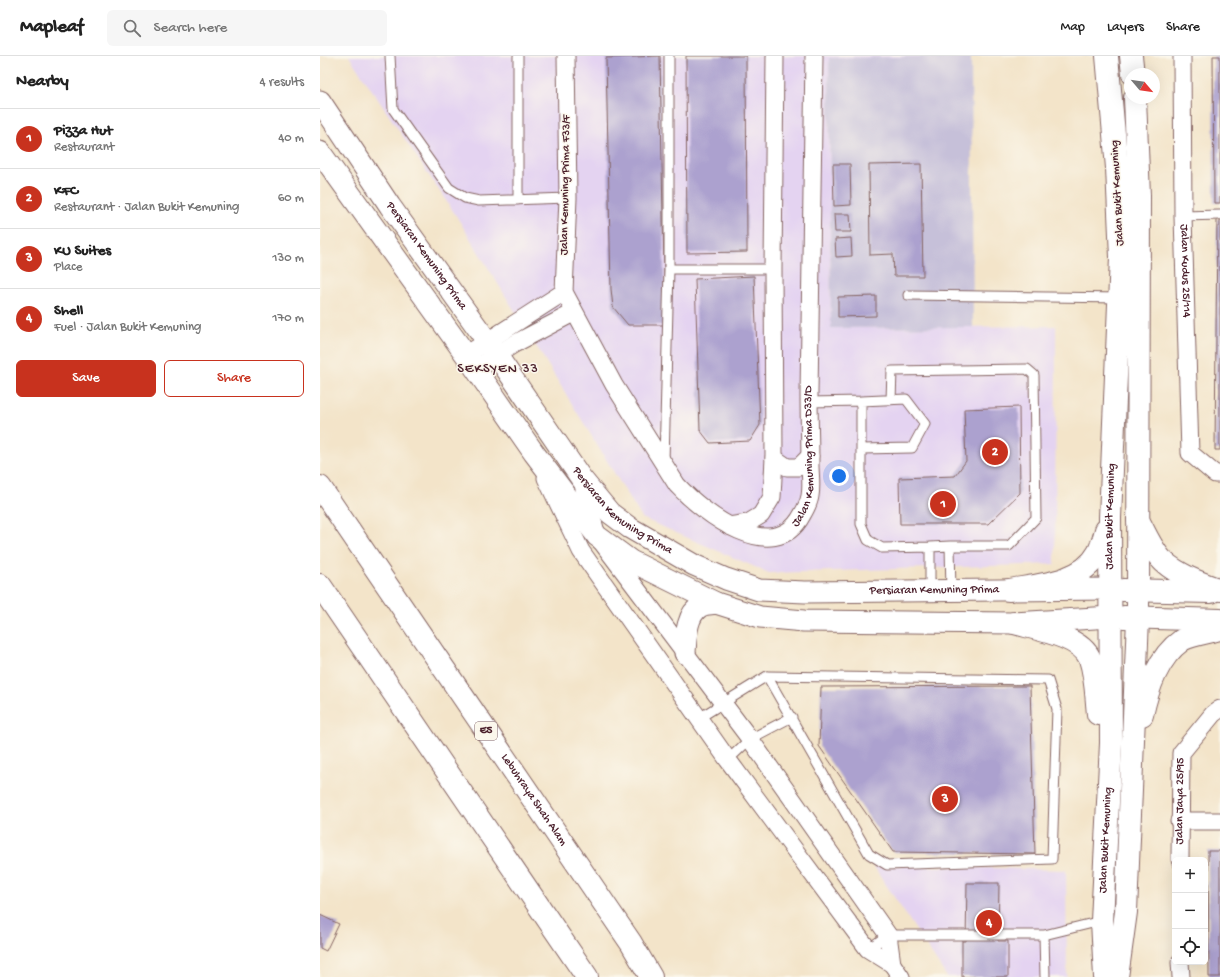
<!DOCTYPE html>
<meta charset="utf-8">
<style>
body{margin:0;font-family:"Gochi Hand",sans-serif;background:#f6f6f6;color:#222}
.controls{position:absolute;right:12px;bottom:12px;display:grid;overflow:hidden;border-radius:6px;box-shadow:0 4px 16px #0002}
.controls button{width:36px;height:36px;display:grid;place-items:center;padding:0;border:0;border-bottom:1px solid #e0e0e0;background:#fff;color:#222;font:20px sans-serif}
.compass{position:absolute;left:804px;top:12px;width:36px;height:36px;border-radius:50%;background:#fff;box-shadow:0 4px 16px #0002;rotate:119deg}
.you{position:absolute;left:519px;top:420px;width:14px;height:14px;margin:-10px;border:3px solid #fff;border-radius:50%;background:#1a73e8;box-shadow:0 0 0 6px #1a73e833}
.badge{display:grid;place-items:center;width:26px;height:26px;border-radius:50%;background:#c8321e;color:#fff;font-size:13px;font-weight:700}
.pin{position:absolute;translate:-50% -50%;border:2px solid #fff;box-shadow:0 1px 4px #0006}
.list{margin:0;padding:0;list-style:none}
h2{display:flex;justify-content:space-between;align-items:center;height:52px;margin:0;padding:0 16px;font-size:17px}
h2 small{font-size:13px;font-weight:400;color:#767676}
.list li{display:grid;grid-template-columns:26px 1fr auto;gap:12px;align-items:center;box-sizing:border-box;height:60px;padding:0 16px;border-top:1px solid #e0e0e0}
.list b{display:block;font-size:15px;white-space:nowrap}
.list p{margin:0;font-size:13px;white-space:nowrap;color:#767676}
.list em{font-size:13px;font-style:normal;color:#767676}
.actions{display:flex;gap:8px;padding:12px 16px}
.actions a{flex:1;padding:9px 0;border:1px solid #c8321e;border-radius:6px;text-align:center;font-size:14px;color:#c8321e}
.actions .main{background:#c8321e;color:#fff}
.icon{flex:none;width:22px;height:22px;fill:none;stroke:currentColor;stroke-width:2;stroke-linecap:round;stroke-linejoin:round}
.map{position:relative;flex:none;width:900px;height:921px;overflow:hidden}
header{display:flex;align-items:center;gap:24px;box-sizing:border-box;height:56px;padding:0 20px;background:#fff;border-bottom:1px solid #e0e0e0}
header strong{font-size:19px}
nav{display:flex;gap:22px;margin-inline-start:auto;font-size:14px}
.search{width:280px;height:36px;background:#f6f6f6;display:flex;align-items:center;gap:10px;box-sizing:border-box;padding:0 14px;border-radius:6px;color:#767676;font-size:15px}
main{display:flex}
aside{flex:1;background:#fff}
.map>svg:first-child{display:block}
.built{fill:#e4d3f1}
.industrial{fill:#c6c0d9}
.building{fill:#aca1cf}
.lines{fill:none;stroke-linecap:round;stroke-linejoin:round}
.service-casing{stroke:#856462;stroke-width:11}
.minor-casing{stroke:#856462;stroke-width:19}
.tertiary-casing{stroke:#856462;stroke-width:23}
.secondary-casing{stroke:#856462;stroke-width:24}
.motorway-casing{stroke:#856462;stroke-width:24}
.service{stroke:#fff;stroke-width:9}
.minor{stroke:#fff;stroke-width:17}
.tertiary{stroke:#fff;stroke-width:21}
.secondary{stroke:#fff;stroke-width:22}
.motorway{stroke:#fff;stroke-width:22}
.labels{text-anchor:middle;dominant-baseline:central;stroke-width:3;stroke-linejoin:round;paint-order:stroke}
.shield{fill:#fbf7ec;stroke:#7f6065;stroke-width:1}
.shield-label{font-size:11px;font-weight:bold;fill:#4a1f2b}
.street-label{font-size:12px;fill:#4a1f2b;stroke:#fbf7ec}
.quarter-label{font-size:14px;letter-spacing:1px;fill:#4a1f2b;stroke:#fbf7ec}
</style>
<header>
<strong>Mapleaf</strong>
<div class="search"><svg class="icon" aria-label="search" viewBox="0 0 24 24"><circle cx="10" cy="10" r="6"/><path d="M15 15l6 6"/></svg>Search here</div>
<nav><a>Map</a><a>Layers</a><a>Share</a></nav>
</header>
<main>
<aside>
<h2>Nearby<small>4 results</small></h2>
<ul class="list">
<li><span class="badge">1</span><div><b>Pizza Hut</b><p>Restaurant</p></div><em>40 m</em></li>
<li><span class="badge">2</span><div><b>KFC</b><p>Restaurant · Jalan Bukit Kemuning</p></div><em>60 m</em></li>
<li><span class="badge">3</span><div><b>KU Suites</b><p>Place</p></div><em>130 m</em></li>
<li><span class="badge">4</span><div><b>Shell</b><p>Fuel · Jalan Bukit Kemuning</p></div><em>170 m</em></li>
</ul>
<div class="actions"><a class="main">Save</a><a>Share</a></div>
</aside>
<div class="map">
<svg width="900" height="921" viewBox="0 0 900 921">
<rect width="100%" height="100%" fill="#fbf7ec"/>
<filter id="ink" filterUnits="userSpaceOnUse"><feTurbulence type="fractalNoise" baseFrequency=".025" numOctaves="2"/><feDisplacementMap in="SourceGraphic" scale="8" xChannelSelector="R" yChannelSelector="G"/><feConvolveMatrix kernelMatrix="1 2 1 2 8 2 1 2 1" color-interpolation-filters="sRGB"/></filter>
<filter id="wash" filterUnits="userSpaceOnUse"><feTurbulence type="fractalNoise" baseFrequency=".012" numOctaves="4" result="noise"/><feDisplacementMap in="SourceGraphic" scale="16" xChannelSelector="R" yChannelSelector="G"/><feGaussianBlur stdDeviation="0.9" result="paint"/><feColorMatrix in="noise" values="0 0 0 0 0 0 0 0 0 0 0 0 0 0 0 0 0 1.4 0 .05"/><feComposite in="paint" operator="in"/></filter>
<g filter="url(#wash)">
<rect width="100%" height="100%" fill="#f3e4c9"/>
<path class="built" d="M29,0H660L509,3L511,272L736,270L735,508L449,517L322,462L137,161Z
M553,809L746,814L747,921H627Z"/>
<path class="industrial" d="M651,0L653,271L511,272L509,2Z"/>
<g id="blocks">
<path class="building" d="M340,0L345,269H308L293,251L291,233L286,2Z
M366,0H426L427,196L367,197Z
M893,0H900V147H894Z
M513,108H530L531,149L514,150Z
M601,108L603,220H574L573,198L550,199L549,109Z
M514,158H530L531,176H515Z
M897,163H900V394H895Z
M531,182L532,200L516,201L515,183Z
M434,220L440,369L430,385L390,387L380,374L375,223Z
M556,240V260L518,261V241Z
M699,351L700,437L668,468H580L579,422L635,420L646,405L644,353Z
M710,630L715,798L573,796L499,690L501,631Z
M888,795H900V921H889Z
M647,827H679L678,885H688V921H642V885H646Z
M0,859L19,868L6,895L0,892Z"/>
</g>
</g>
<g filter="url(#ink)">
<use href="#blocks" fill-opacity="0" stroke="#856462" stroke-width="1"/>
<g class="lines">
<defs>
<path id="service" d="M70,0L73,53L129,132L145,142L159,145L248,142
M198,0V144
M863,160L900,159
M349,213H453
M588,239L801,242
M571,344L572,315L707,313L714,319L716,462L689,490H630L631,535
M489,346L541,345
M541,393L592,392L605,368L586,343L541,345V468L548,484L562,492L610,491V535
M344,405L349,213V0
M610,491L630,490
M379,662L447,620L728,624L737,653L732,803L567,809L549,798L447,620
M408,704L430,683L472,661
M548,893L568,879H724
M725,921L724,879L781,865"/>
<g id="minor">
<path id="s1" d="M246,0L248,142L244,236L294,329L357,429C383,457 454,512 482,459C485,454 489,446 490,440C492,430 490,418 490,409C490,385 489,362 489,338C491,225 492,113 494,0"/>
<path id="s2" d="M862,0L863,160L870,397L895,418H900"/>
<path d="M146,299L244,236"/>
<path d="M155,313L194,288L253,257"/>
<path d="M454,402L467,411H479L490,400"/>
<path d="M226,422L261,495L408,704L548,893L572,908L581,921"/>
<path d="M262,425L277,480L430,683L568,879L572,908"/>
<path d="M409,470L428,467L441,459L452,441L454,402L453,213L455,0"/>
<path d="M859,765H900"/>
<path id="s3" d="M860,804L861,697L893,658L900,653"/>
<path d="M860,906L861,921"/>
</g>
<g id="tertiary">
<path id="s4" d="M0,45L70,150L167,285L261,422L290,457L310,472L374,509L406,523L439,534L485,536L790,533"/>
<path d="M0,96L146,299L214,397L277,480L311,505L396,547L440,561L484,565L694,567L791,561"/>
<path d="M365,597C366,582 366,558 381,550C385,548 392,548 396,547"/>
</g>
<g id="secondary">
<path d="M811,0L813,18"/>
<path d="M818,464C826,478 833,496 844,506C860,520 881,527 900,534"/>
<path d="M689,534C718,529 762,527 778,497C782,490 784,481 786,474"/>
<path d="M803,534L891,536"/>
<path d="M804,561L900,564"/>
<path d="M694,567C715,573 761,580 770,603C776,621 776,640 778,658"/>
<path d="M822,659C828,632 838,601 862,584C870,579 890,576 900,573"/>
<path id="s5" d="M785,921L782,865L791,687L790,462L801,201L797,112L787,0"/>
<path d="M797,921L806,856L818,562L819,140L815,42"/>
</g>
<g id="motorway">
<path id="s6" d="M0,431L311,887L331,921"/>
<path d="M0,529L267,921"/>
</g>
</defs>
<use href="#service" class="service-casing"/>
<use href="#minor" class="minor-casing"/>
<use href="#tertiary" class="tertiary-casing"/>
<use href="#secondary" class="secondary-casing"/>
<use href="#motorway" class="motorway-casing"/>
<use href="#service" class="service"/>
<use href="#minor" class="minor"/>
<use href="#tertiary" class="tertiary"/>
<use href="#secondary" class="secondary"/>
<use href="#motorway" class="motorway"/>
</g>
</g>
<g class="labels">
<rect class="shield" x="155" y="666" width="22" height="18" rx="3"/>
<g class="shield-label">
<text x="166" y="675">E5</text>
</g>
<g class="street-label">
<text transform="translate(246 129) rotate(-89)">Jalan Kemuning Prima F33/F</text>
<text transform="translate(798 137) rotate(-93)">Jalan Bukit Kemuning</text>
<text stroke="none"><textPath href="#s4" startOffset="188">Persiaran Kemuning Prima</textPath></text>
<text stroke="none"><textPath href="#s2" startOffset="215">Jalan Kudus 25/114</textPath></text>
<text stroke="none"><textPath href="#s1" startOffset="669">Jalan Kemuning Prima D33/D</textPath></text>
<text stroke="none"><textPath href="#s4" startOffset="512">Persiaran Kemuning Prima</textPath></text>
<text stroke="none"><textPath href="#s5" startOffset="461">Jalan Bukit Kemuning</textPath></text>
<text stroke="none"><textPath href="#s4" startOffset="848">Persiaran Kemuning Prima</textPath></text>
<text stroke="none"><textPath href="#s6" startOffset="379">Lebuhraya Shah Alam</textPath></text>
<text stroke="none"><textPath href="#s3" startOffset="59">Jalan Jaya 25/95</textPath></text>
<text stroke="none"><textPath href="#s5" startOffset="137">Jalan Bukit Kemuning</textPath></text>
</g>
<g class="quarter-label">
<text x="178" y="313">SEKSYEN 33</text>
</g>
</g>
</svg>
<div class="controls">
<button>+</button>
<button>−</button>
<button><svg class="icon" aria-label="locate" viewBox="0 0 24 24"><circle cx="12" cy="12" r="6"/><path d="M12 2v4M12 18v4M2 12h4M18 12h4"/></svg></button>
</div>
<svg class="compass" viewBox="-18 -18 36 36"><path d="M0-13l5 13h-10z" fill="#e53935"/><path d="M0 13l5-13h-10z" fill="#767676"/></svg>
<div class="you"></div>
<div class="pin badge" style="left:623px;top:448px">1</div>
<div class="pin badge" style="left:675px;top:396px">2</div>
<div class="pin badge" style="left:625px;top:743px">3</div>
<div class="pin badge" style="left:669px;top:867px">4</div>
</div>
</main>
